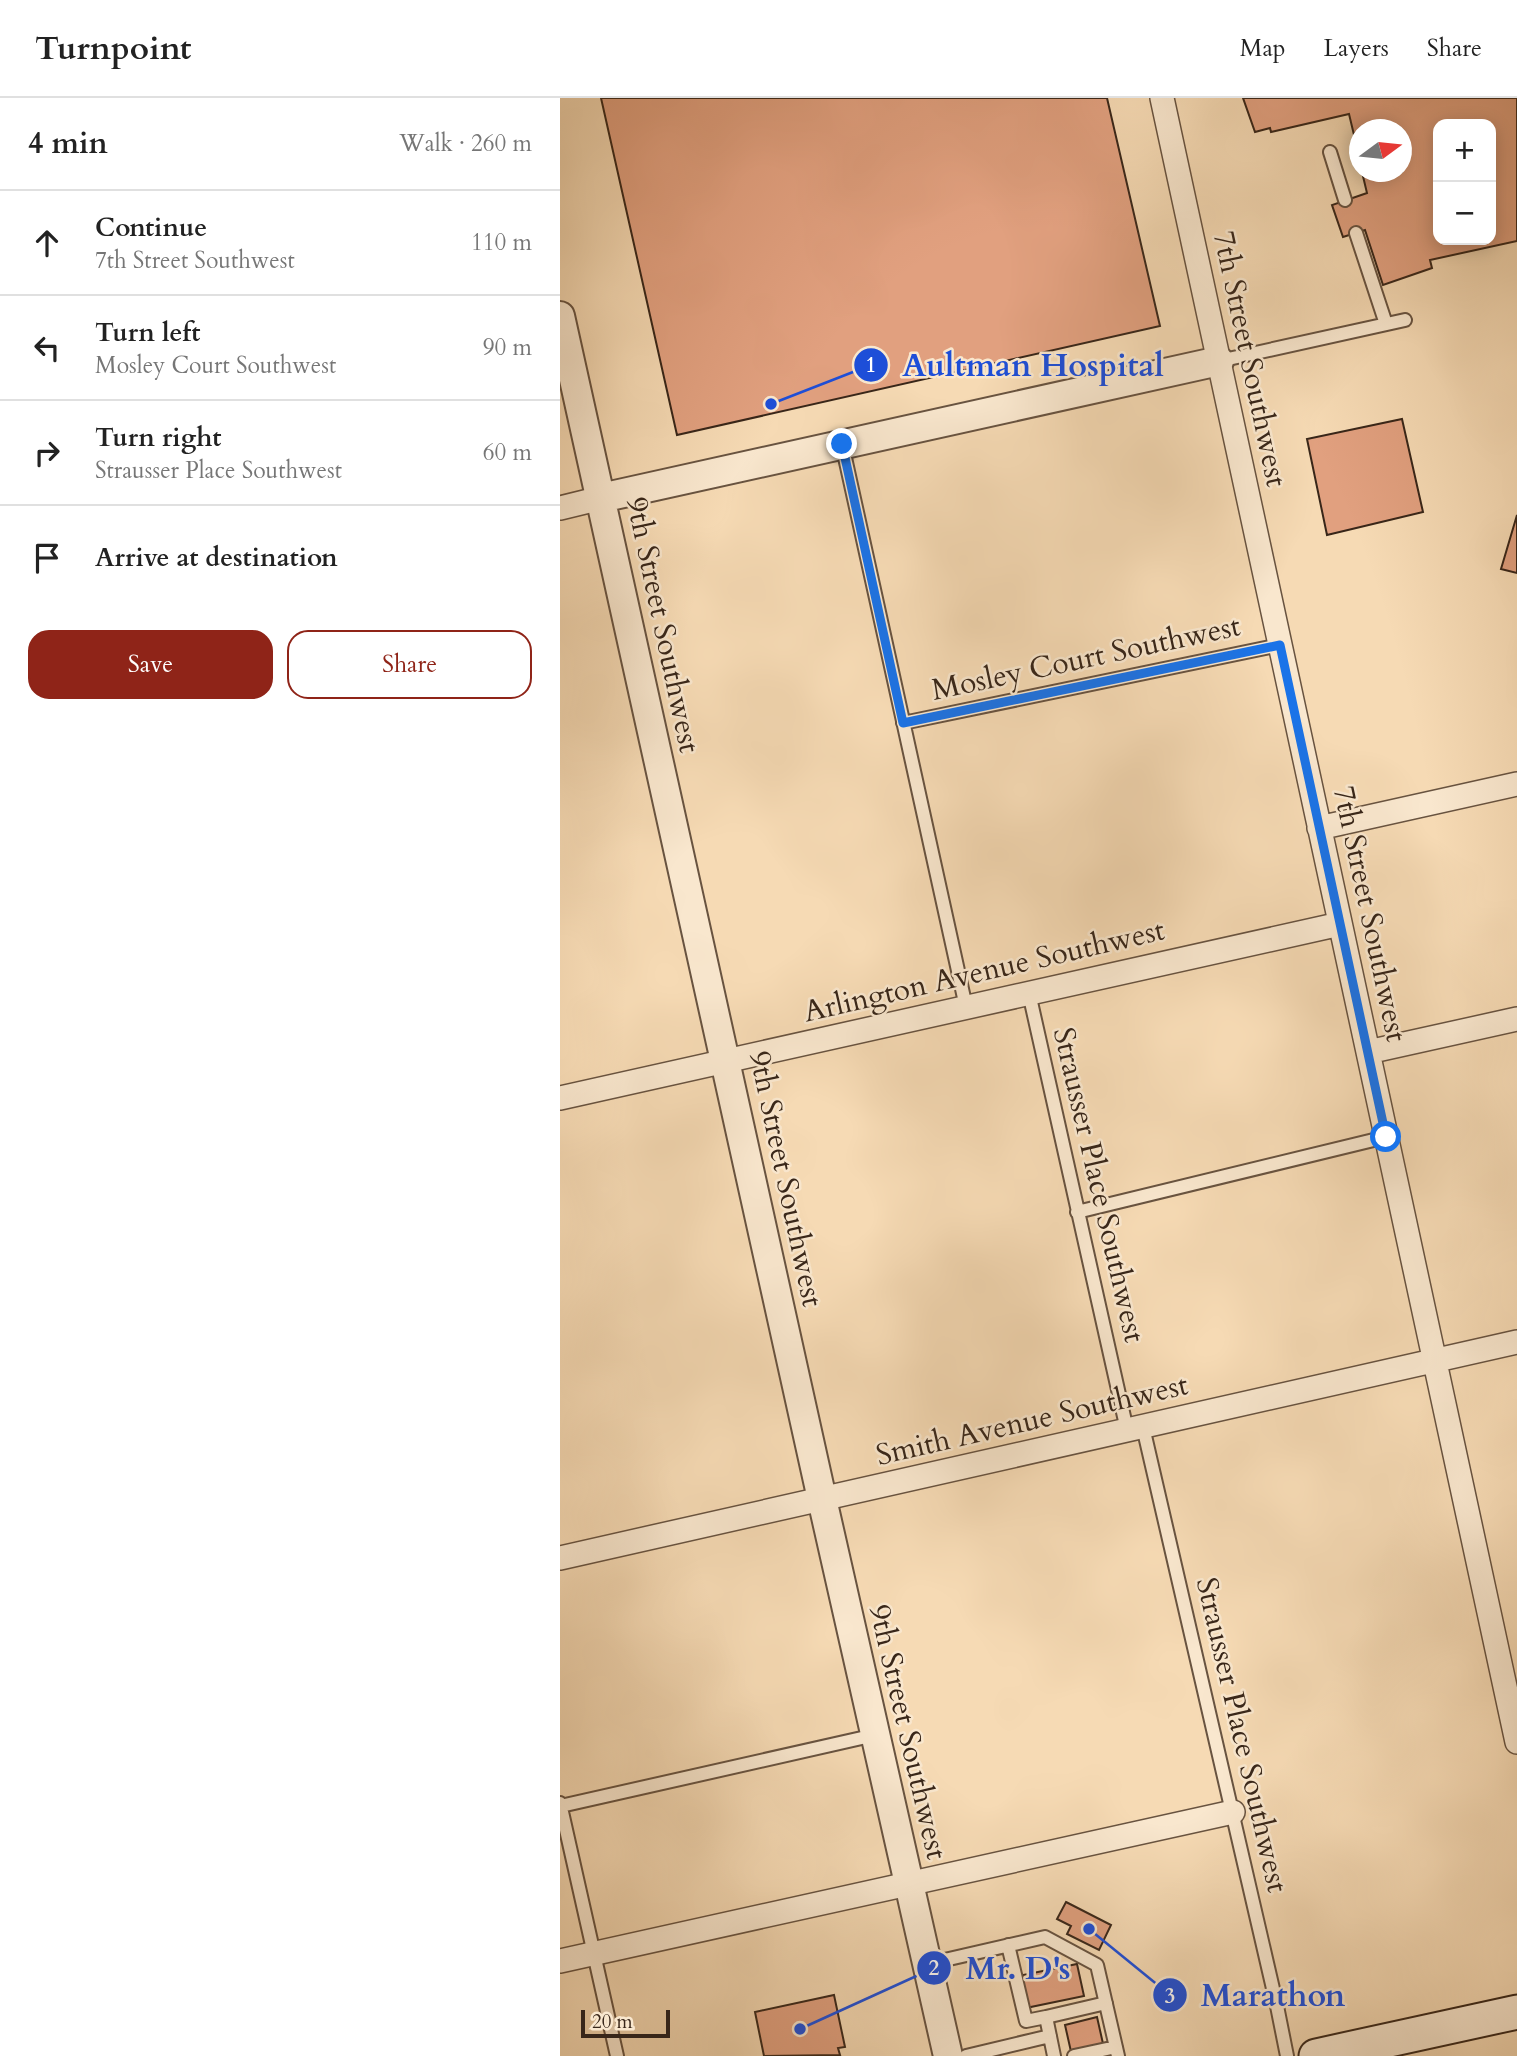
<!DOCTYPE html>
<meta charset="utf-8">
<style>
body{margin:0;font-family:Cardo,serif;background:#f6f6f6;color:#222}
.controls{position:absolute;right:21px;top:21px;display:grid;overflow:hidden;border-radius:14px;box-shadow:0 4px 18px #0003}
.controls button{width:63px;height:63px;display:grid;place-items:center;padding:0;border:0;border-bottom:2px solid #e0e0e0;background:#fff;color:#222;font:35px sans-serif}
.compass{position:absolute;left:789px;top:21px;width:63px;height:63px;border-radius:50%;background:#fff;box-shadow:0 4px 18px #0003;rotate:75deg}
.scale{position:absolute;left:21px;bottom:18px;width:89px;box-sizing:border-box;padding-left:7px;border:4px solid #382619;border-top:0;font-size:19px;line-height:24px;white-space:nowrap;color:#382619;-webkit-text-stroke:5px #f9e7ce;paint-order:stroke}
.stop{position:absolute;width:21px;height:21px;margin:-16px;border:5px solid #1a73e8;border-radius:50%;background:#fff}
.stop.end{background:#1a73e8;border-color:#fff;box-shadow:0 2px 7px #0008}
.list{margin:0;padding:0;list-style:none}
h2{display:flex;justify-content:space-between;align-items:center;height:91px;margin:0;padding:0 28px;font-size:30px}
h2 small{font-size:23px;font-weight:400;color:#767676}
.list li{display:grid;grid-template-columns:46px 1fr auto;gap:21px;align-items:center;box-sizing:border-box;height:105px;padding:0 28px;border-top:2px solid #e0e0e0}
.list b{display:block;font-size:26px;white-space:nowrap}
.list p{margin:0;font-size:23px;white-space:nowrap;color:#767676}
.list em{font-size:23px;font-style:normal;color:#767676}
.actions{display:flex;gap:14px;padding:21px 28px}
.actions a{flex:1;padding:16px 0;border:2px solid #8f2418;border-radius:21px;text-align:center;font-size:24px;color:#8f2418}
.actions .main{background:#8f2418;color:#fff}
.icon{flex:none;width:38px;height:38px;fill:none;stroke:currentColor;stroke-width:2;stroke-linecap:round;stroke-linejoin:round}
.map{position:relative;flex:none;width:957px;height:1958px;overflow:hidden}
header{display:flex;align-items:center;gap:42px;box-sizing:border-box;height:98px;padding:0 35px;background:#fff;border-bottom:2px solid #e0e0e0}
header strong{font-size:33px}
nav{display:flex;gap:38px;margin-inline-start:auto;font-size:24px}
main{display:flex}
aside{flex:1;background:#fff}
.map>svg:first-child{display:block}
.building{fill:#e1a07f;stroke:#382619;stroke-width:2;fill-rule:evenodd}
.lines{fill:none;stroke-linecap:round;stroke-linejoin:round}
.service-casing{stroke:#685340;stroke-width:16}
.minor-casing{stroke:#685340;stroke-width:26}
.tertiary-casing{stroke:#685340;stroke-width:32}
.secondary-casing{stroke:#382619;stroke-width:37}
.service{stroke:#f9e7ce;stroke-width:12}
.minor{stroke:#f9e7ce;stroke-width:23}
.tertiary{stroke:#f9e7ce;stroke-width:28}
.secondary{stroke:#f9e7ce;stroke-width:33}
.route{stroke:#1a73e8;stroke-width:9}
.labels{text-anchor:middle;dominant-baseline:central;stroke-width:5;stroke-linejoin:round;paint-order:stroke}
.street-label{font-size:30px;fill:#382619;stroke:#f9e7ce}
.leader{fill:none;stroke:#1d4ed8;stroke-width:2.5}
.callout-dot{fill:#1d4ed8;stroke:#f9e7ce;stroke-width:2.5}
.mark-label{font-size:21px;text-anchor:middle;font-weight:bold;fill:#fff}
.callout-label{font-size:32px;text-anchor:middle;font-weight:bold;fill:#1d4ed8;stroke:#f9e7ce;stroke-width:5;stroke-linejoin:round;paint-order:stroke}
</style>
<header>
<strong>Turnpoint</strong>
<nav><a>Map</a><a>Layers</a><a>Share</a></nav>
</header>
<main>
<aside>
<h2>4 min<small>Walk · 260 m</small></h2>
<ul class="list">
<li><svg class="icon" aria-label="ahead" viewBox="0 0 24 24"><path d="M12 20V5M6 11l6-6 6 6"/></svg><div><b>Continue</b><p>7th Street Southwest</p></div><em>110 m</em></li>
<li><svg class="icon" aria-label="left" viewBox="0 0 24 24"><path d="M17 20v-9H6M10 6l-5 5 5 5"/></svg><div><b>Turn left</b><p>Mosley Court Southwest</p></div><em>90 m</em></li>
<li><svg class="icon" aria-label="right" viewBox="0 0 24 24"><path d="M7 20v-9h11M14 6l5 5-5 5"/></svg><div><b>Turn right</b><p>Strausser Place Southwest</p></div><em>60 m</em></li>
<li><svg class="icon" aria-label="arrive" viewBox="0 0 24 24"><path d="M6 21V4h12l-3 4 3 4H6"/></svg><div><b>Arrive at destination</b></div></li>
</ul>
<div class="actions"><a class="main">Save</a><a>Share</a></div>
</aside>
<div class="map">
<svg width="957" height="1958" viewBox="0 0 957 1958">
<rect width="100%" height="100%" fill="#f6dab4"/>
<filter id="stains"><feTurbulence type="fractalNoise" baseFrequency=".00286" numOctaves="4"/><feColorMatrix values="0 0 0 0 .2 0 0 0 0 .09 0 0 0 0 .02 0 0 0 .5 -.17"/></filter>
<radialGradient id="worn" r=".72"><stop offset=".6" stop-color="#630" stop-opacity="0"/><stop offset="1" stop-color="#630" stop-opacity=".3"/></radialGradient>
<path class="building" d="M41,0H547L600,228L117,337Z
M683,0H957V143L870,162L872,170L823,187L805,132L783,139L772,107L807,95L802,74H842V32H800V62L789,16L711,34L710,30L695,34ZM878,26H931V142H878Z
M842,321L863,414L767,437L747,341Z
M957,417V475L941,471Z
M506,1804L551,1827L539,1852L507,1836L511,1828L497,1821Z
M517,1866L524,1898L461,1911L454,1879Z
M274,1897L285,1949L278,1950L280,1957L204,1958L195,1914Z
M537,1919L544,1950L512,1958L505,1927Z"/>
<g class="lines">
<defs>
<path id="service" d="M770,54L785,102
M796,135L826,226
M659,263L845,222
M282,346L406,909
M343,625L720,547
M469,895L567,1332
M517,1114L826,1039
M583,1329L717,1908L727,1958
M0,1705L57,1958
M1,1708L315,1637
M448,1847L466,1923L486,1919
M367,1866L485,1839L537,1867L558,1958
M406,1958L490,1938
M494,1958L486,1919L546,1905
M514,1958L556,1949"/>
<path id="minor" d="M602,0L957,1644
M0,410L41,400
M759,730L957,686
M808,954L957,921
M0,1000L780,826
M0,1460L957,1244
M0,1863L673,1714"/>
<path id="tertiary" d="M0,218L262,1401L388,1958
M41,400L659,263"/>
<path id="secondary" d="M756,1958L957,1914"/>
</defs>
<use href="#service" class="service-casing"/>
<use href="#minor" class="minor-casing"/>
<use href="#tertiary" class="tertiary-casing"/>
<use href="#secondary" class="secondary-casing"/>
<use href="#service" class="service"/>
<use href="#minor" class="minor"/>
<use href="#tertiary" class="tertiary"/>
<use href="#secondary" class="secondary"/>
</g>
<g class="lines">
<path class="route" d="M282,346L343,625L720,547L826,1039"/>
</g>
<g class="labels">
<g class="street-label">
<text transform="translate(690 261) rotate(78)">7th Street Southwest</text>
<text transform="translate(103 527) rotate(78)">9th Street Southwest</text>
<text transform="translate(526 560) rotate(-12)">Mosley Court Southwest</text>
<text transform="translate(810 816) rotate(78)">7th Street Southwest</text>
<text transform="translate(424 873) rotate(-13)">Arlington Avenue Southwest</text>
<text transform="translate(226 1081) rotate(78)">9th Street Southwest</text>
<text transform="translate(539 1087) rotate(77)">Strausser Place Southwest</text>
<text transform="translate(472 1322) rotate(-13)">Smith Avenue Southwest</text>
<text transform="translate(348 1634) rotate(77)">9th Street Southwest</text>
<text transform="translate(682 1637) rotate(77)">Strausser Place Southwest</text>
</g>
</g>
<path class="leader" d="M211 306L311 267M240 1931L374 1870M529 1831L610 1897"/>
<g class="callout-dot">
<circle cx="211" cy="306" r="7"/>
<circle cx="240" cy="1931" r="7"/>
<circle cx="529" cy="1831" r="7"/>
<circle cx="311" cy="267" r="18"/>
<circle cx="374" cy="1870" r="18"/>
<circle cx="610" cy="1897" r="18"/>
</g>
<g class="mark-label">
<text x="311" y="274">1</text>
<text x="374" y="1877">2</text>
<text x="610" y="1905">3</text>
</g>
<g class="callout-label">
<text x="473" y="278">Aultman Hospital</text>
<text x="458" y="1881">Mr. D's</text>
<text x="713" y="1908">Marathon</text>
</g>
<rect width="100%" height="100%" filter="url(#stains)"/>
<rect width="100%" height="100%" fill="url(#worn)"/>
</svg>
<div class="controls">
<button>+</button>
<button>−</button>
</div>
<svg class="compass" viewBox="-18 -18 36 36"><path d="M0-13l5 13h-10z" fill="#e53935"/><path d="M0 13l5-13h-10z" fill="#767676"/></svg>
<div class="scale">20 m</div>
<div class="stop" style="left:826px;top:1039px"></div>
<div class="stop end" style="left:282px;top:346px"></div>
</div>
</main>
